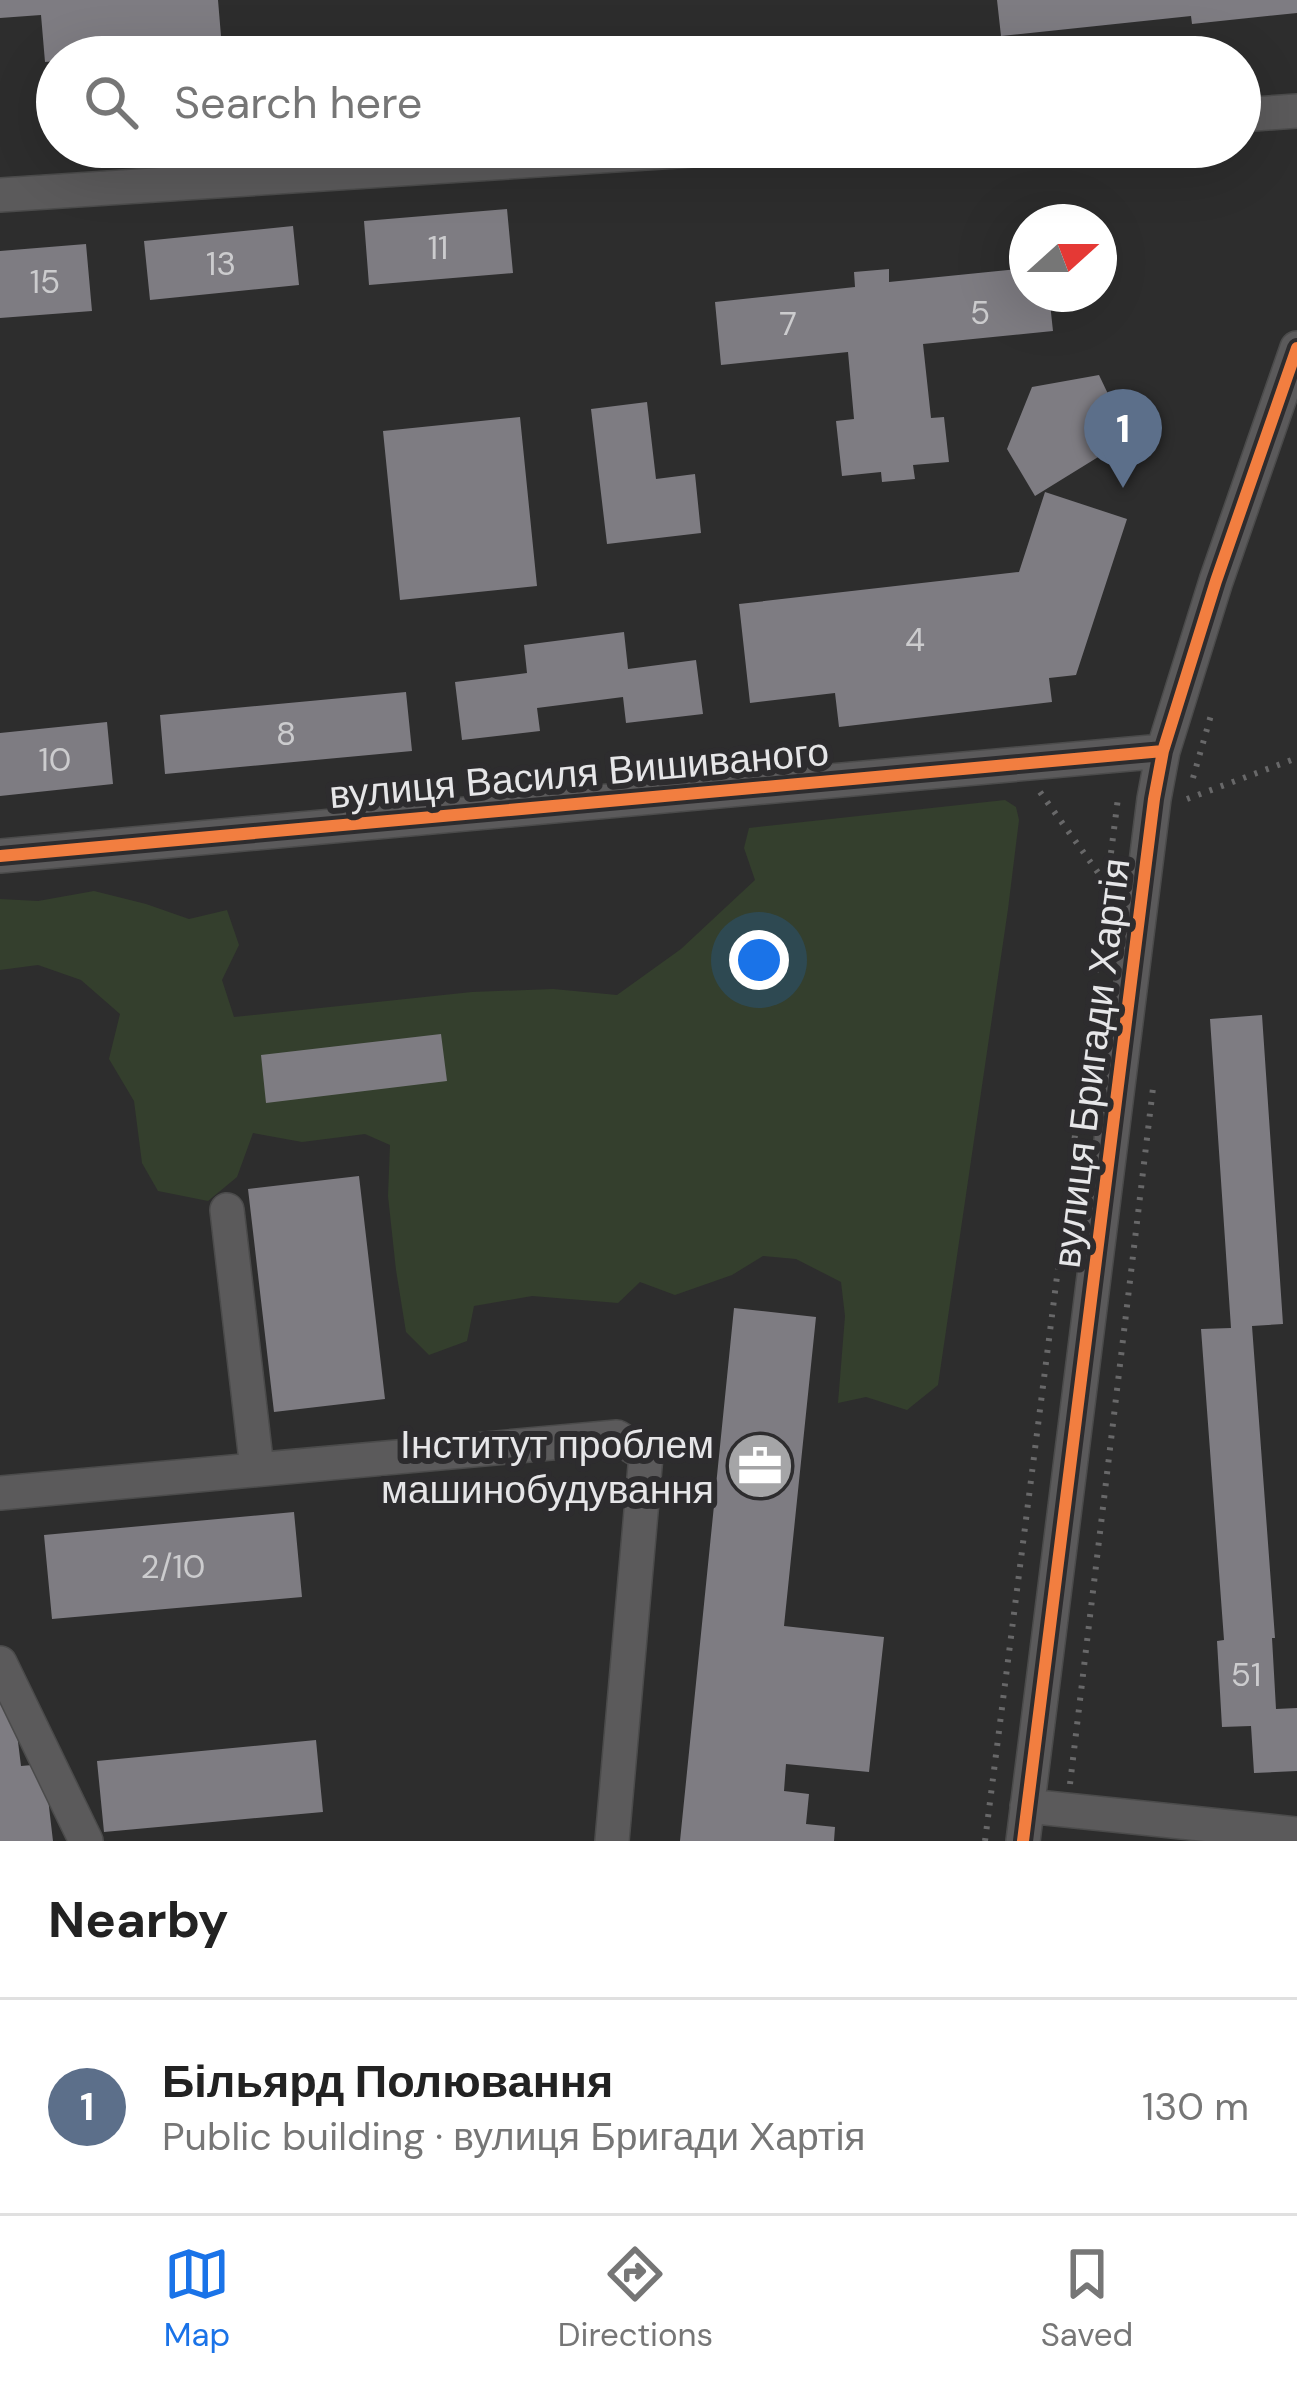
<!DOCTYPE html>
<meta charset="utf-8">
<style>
body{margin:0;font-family:"DM Sans",sans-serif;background:#f6f6f6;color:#222}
.compass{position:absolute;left:1009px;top:204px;width:108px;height:108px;border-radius:50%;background:#fff;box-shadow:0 12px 48px #0002;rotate:69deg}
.you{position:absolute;left:759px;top:960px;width:42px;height:42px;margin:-30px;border:9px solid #fff;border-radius:50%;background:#1a73e8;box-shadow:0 0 0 18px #1a73e833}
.badge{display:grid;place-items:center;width:78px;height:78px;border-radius:50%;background:#1a73e8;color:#fff;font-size:39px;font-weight:700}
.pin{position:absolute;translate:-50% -99px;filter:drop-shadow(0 3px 6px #0008)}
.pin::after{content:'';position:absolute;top:63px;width:42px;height:36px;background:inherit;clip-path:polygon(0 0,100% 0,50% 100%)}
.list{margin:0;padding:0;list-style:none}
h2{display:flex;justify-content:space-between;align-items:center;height:156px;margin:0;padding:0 48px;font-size:51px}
h2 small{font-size:39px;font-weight:400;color:#767676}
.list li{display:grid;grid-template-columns:78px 1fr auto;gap:36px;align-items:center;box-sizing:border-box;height:216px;padding:0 48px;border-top:3px solid #e0e0e0}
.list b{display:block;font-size:45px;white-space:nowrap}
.list p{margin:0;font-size:39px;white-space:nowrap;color:#767676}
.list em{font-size:39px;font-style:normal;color:#767676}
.icon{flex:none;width:66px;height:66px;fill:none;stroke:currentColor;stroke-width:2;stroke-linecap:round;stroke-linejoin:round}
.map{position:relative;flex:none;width:1297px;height:1841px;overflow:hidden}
.search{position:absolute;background:#fff;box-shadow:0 12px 48px #0002;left:36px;right:36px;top:36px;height:132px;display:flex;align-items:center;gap:30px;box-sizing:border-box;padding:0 42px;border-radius:66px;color:#767676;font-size:45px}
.sheet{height:372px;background:#fff}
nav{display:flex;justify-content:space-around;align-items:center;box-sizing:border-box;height:168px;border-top:3px solid #e0e0e0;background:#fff;font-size:33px;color:#767676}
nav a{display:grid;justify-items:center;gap:6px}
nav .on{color:#1a73e8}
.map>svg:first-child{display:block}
.green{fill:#343f2d}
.building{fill:#7e7c82}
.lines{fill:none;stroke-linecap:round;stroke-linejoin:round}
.minor-casing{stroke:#4b4b4b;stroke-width:36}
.path{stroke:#686869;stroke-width:6;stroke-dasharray:3 9;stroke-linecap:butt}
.minor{stroke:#5b5a5b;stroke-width:33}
.cycleway-casing{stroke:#2d2c2e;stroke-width:20}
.cycleway{stroke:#f27e40;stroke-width:12}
.labels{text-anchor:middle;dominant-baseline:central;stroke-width:12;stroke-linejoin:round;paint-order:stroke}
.number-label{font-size:33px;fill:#ccccce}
.street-label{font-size:39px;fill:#e6e6e8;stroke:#2d2c2e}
.poi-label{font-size:39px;fill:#e6e6e8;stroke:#2d2c2e;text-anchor:end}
</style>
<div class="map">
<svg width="1297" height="1841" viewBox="0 0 1297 1841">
<rect width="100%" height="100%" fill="#2d2d2d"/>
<path class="green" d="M1005,800L1016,807L1019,820L1008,909L938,1385L907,1410L866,1397L838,1403L845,1316L841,1282L796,1259L763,1256L732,1275L675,1295L640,1282L618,1303L532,1296L474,1306L467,1341L429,1355L406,1332L396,1270L388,1196L390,1145L365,1134L302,1142L253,1133L237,1177L208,1201L158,1191L142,1163L134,1101L109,1059L120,1014L81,980L38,965L0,970V899L38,901L94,891L146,904L189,919L227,910L239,945L222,980L234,1017L472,992L553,989L617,995L681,949L755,880L744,848L749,828Z"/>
<path class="building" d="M0,0H218L222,48L111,57H57V61L45,62L41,15L0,18Z
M997,0H1297V13L1192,24L1191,16L1001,36Z
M507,209L513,273L369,285L364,221Z
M293,226L299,285L150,300L144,241Z
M86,244L92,311L0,318V251Z
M1027,268V294H1049L1053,331L923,344L931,418L944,417L949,462L913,465L915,479L882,482L881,472L842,476L836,421L854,419L848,352L721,365L715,302L855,287L854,272L889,269V282Z
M1099,375L1129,438L1035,496L1007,449L1032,387Z
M647,402L656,479L695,474L701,533L607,544L591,409Z
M520,417L537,586L400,600L383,431Z
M1045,492L1127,519L1076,675L1049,678L1052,702L839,727L835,693L750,703L739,604L1019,572Z
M624,632L628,669L696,660L703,714L626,723L623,697L537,708L540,731L462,740L455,682L527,673L524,645Z
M406,692L412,751L165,774L160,715Z
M107,722L113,784L0,796V733Z
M1262,1015L1283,1324L1252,1326L1275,1638H1272L1276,1709L1297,1708V1771L1254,1773L1251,1726L1222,1727L1217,1641L1224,1640L1201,1329L1231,1328L1210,1019Z
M441,1034L447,1081L266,1103L261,1055Z
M359,1176L385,1399L274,1412L248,1189Z
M734,1308L816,1317L784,1626L884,1637L869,1772L786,1764L784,1791L809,1794L806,1824L835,1827L834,1841H680Z
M294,1512L302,1597L52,1619L44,1535Z
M13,1701L21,1766L44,1764L53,1841H0V1703Z
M316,1740L323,1812L104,1832L97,1761Z"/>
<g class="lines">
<defs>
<path id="minor" d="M1240,115L1297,111
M0,195L739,147
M0,856L1163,751
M227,1210L257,1469
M0,1493L617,1437L646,1455L612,1841
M0,1663L86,1841
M1027,1806L1297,1834
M1023,1841L1154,799L1163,751L1216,581L1297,348"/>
</defs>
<use href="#minor" class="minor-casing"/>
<path class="path" d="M1193,778L1211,715
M1040,792L1107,885
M1187,799L1297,758
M1070,1784L1153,1088
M985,1841L1118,798"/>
<use href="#minor" class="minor"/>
<defs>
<path id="cycleway" d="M0,856L1163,751
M1023,1841L1154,799L1163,751L1216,581L1297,348"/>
</defs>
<use href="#cycleway" class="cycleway-casing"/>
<use href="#cycleway" class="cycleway"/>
</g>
<defs>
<symbol id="office-disc" viewBox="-11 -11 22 22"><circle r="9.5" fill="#a5a5a7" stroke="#2d2c2e"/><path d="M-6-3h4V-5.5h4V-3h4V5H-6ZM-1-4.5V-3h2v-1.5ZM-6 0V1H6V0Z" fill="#fff"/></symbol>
</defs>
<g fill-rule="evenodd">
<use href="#office-disc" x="722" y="1428" width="76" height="76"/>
</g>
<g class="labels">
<g class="number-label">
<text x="438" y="247">11</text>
<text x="221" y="263">13</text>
<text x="45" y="281">15</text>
<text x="980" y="312">5</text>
<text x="788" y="323">7</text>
<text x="915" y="639">4</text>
<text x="286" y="733">8</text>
<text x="55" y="759">10</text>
<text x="173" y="1566">2/10</text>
<text x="1246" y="1674">51</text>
</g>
<g class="street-label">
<text transform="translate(579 773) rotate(-5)">вулиця Василя Вишиваного</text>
<text transform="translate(1091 1063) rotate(-83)">вулиця Бригади Хартія</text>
</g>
<g class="poi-label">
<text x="714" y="1444">Інститут проблем<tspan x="714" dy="45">машинобудування</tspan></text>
</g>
</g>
</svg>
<svg class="compass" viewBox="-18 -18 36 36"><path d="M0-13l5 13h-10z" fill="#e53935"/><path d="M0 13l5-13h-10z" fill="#767676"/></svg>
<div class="you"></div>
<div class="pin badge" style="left:1123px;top:488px;background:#5c6f8a">1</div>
<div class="search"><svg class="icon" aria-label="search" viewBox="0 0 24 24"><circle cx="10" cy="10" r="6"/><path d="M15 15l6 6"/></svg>Search here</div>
</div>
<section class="sheet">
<h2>Nearby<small></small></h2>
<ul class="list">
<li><span class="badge" style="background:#5c6f8a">1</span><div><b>Більярд Полювання</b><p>Public building · вулиця Бригади Хартія</p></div><em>130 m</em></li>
</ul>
</section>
<nav>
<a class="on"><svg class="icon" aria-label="map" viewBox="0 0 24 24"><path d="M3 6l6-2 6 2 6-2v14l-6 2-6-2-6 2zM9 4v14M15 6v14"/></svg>Map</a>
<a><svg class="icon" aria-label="directions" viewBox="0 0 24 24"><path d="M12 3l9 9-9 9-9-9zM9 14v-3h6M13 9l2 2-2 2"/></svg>Directions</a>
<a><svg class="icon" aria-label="saved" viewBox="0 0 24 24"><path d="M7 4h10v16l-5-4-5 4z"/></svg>Saved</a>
</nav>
